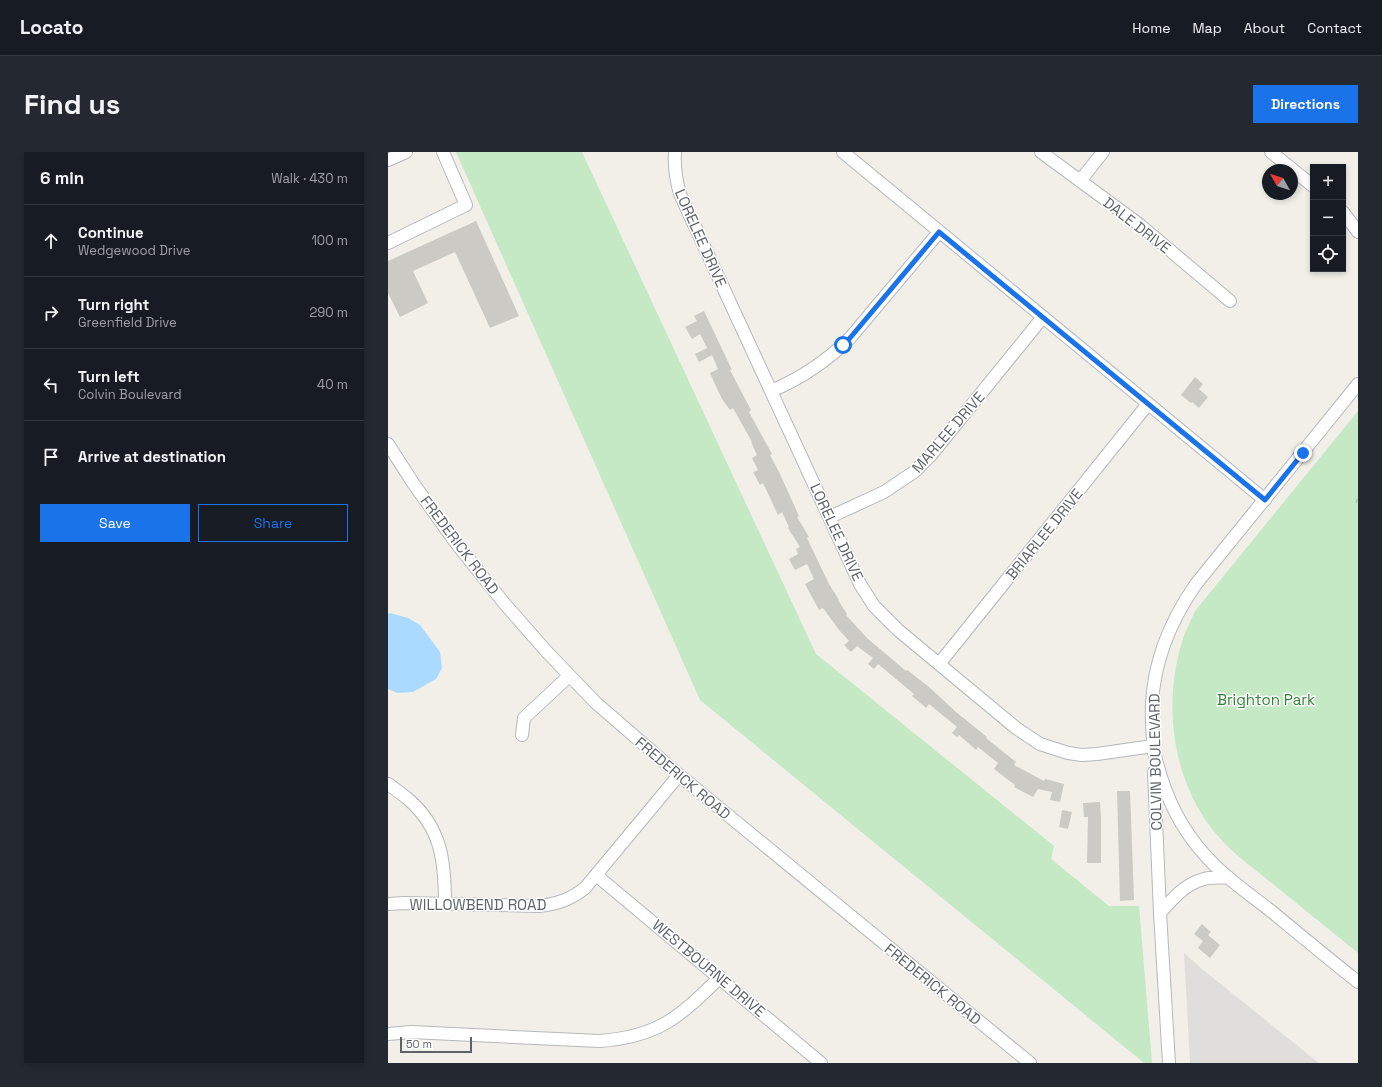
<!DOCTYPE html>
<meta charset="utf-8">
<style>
body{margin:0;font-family:"Space Grotesk",sans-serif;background:#242831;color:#f1f3f6}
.controls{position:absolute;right:12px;top:12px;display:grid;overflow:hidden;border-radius:0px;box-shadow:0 2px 6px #0003}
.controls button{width:36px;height:36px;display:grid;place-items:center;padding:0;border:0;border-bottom:1px solid #363941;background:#171b24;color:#f1f3f6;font:20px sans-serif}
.compass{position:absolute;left:874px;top:12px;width:36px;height:36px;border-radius:50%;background:#171b24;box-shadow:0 2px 6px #0003;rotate:309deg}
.scale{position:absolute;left:12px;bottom:10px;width:72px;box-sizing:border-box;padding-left:4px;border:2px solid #5f6368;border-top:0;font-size:11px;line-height:14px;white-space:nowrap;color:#5f6368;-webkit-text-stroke:3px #fff;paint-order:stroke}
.stop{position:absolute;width:12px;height:12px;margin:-9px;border:3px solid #1a73e8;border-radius:50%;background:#fff}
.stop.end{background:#1a73e8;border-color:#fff;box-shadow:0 1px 4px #0008}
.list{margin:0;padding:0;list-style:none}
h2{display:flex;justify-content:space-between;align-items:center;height:52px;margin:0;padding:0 16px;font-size:17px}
h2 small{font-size:13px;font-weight:400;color:#9ea1a6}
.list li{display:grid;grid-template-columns:26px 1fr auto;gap:12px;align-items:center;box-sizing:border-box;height:72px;padding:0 16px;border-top:1px solid #363941}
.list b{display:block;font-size:15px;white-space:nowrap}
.list p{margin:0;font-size:13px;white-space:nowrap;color:#9ea1a6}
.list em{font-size:13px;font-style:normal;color:#9ea1a6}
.actions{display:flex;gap:8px;padding:12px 16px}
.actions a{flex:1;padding:9px 0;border:1px solid #1a73e8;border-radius:0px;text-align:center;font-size:14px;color:#1a73e8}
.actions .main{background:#1a73e8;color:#fff}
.icon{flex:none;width:22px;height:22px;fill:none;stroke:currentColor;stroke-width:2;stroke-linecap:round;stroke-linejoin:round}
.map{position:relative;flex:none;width:970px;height:911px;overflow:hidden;border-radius:0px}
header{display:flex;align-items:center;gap:24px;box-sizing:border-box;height:56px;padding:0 20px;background:#171b24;border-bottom:1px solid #363941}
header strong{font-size:19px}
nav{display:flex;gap:22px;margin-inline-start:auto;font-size:14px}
.intro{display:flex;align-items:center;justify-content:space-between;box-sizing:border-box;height:96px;padding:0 24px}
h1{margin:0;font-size:28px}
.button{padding:10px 18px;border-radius:0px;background:#1a73e8;color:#fff;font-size:14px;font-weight:700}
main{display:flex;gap:24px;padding:0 24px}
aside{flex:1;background:#171b24;border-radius:0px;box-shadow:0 2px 6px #0003}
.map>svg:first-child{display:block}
.industrial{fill:#e0deda}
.green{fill:#c5e8c5}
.water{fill:#aadaff}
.building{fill:#cccac5}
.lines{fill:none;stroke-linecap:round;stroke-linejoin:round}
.minor-casing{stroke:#b5b8bc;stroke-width:14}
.path{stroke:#9cc7a9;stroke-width:1.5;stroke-dasharray:4 2;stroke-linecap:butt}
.minor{stroke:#fff;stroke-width:12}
.route{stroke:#1a73e8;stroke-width:5}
.labels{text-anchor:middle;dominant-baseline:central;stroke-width:3;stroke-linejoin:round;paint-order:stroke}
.street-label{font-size:15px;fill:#5f6368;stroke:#fff}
.park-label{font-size:15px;fill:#348238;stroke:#fff}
</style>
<header>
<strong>Locato</strong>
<nav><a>Home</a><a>Map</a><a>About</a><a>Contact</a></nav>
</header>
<div class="intro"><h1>Find us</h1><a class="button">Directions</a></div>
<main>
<aside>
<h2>6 min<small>Walk · 430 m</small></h2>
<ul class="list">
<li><svg class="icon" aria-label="ahead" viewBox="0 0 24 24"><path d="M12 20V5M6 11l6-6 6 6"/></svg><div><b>Continue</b><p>Wedgewood Drive</p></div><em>100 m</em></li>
<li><svg class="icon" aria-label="right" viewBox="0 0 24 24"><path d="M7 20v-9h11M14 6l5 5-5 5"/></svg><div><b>Turn right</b><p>Greenfield Drive</p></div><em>290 m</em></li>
<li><svg class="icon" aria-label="left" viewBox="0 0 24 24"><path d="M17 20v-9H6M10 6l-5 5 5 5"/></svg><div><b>Turn left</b><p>Colvin Boulevard</p></div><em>40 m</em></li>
<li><svg class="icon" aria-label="arrive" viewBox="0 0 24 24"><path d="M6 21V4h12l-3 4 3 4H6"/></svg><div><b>Arrive at destination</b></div></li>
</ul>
<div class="actions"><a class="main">Save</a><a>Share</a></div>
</aside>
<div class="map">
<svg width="970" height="911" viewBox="0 0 970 911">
<rect width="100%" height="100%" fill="#f1efe8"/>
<path class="industrial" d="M796,801L814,817L931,911H802Z"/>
<path class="green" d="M68,0H194L428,502L666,694L663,707L721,754H751L764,911H756L312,548Z
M970,259V801C942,778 913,755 885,732C864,715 841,699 824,677C784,625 775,552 794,490C797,479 803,469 807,459Z"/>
<path class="water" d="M2,461L20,466L32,473L52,500L54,516L48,527L25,540L9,541L0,537V462Z"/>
<path class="building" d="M88,69L131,164L102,176L67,100L25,119L40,151L12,165L0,141V109Z
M316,159L344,218H342L363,258L361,260L384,302L382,303L392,322L411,364L409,365L421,385L419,386L441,432L451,448H450L459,462L458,463L479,486L518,519L519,518L540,534L568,560L599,585L598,586L628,610L626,613L656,629L657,627L676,632L672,650L662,648L664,640L650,637L645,645L626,635L627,633L606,617L610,611L590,595L588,598L571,583L569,585L564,581L569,575L541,552L538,556L524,544L526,542L490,512L486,517L480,512L485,506L469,494L463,500L456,493L461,489L451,478L435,456L431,458L417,432L426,427L419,412L407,418L401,407L410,402L408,397L412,395L400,376L401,375L394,360L390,363L375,331L372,333L365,320L370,318L364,306L369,303L363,290H364L345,256L342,258L334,247L326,230L322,221L330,217L324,203L311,210L307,202L319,196L312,182L304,187L297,175L309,169L306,164Z
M807,225L815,232L811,237L820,245L811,256L804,250L803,251L793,243Z
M729,639H742L746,748L732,749Z
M712,650L713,667V711H699L700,665H696L695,651Z
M674,658L684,660L680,677L671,675Z
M814,772L823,780L820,783L832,793L822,806L810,796L815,789L806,782Z"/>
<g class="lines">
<defs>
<path id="minor" d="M287,0C286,15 288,28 292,42L472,432L486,454L510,478L628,576L652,592L680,601L694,603L709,602L765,594C773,634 789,672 816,702C835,724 860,741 883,759C912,783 941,807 970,830
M455,0L877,348
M653,0L752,73L842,149
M883,0L925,34
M0,8L18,0
M692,29L715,0
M955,60L970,80
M0,91L78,53L55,0
M383,239C414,226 439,209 462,186L551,80
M0,292L25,331L68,391L116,451L159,500L207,550L291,623L642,911
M442,365L496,340L526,320L543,303L655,165
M551,512L760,252
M134,583L136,566L181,524
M766,601C765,585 763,568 764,552C766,508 783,468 808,432L970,232
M766,620L772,761L781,911
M0,632C7,637 14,642 20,647C54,676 57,711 57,752
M208,723L433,911
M0,752L16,751L151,754C170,752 183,747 197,736L291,623
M772,761C785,746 797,732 816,727C823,725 833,726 840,725
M0,882L23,880L211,889C270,885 292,865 332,825"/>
</defs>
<use href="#minor" class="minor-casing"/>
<path class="path" d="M968,351L970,345"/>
<use href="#minor" class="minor"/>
</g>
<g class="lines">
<path class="route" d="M455,193L462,186L551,80L877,348L915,301"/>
</g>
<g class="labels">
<g class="street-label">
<text transform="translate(749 73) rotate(38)">DALE DRIVE</text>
<text transform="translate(313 86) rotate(66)">LORELEE DRIVE</text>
<text transform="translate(560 280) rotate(-49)">MARLEE DRIVE</text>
<text transform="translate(449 380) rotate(65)">LORELEE DRIVE</text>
<text transform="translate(656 382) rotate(-51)">BRIARLEE DRIVE</text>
<text transform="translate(72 393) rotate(53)">FREDERICK ROAD</text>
<text transform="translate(767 610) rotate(-91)">COLVIN BOULEVARD</text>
<text transform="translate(295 626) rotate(40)">FREDERICK ROAD</text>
<text x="90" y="752">WILLOWBEND ROAD</text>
<text transform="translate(321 816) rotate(40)">WESTBOURNE DRIVE</text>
<text transform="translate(545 832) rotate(39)">FREDERICK ROAD</text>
</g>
<g class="park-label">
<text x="878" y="547">Brighton Park</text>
</g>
</g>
</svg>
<div class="controls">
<button>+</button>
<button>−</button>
<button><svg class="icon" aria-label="locate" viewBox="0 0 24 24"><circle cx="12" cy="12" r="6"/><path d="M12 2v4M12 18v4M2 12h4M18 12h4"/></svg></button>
</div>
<svg class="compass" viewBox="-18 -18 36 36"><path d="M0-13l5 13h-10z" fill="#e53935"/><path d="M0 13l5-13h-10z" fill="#9ea1a6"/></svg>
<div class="scale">50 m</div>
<div class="stop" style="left:455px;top:193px"></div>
<div class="stop end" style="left:915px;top:301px"></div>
</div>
</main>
